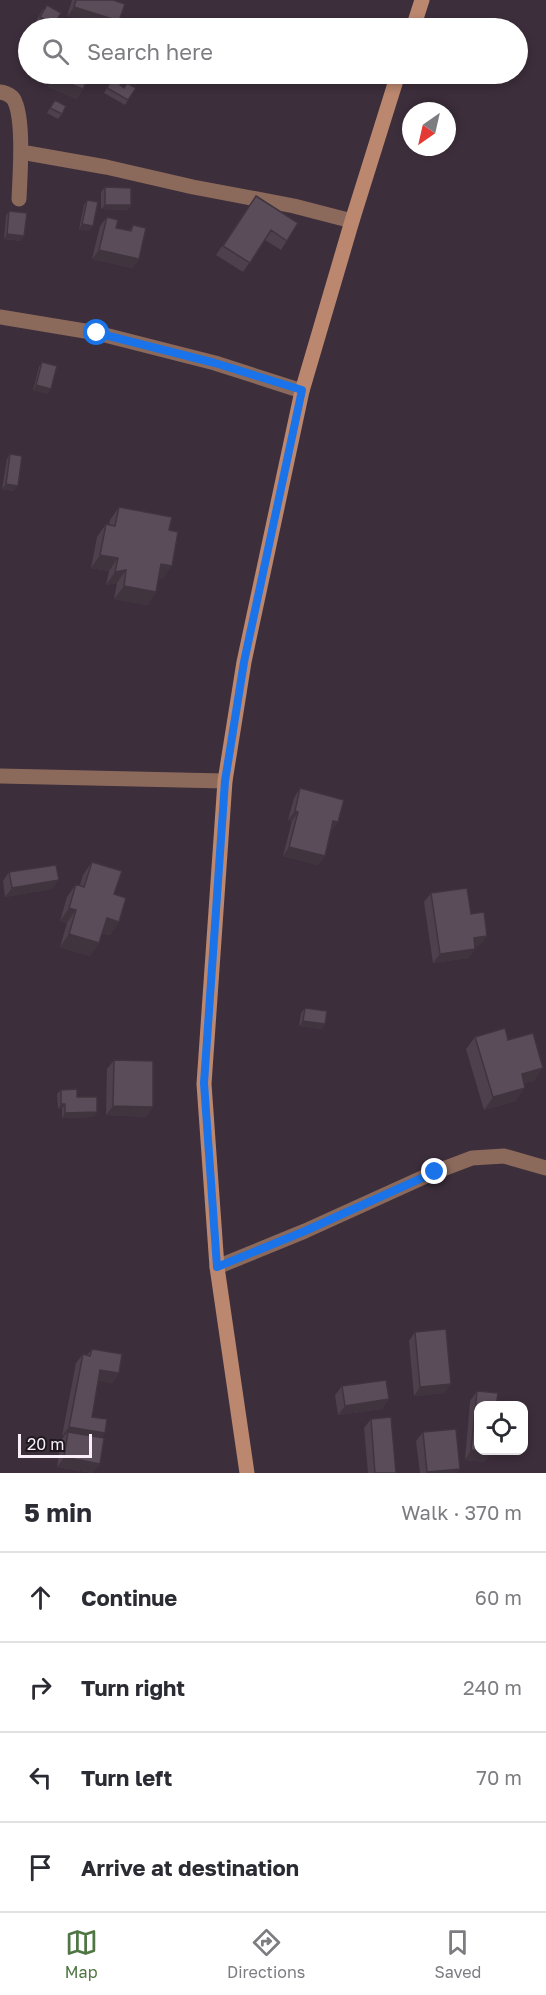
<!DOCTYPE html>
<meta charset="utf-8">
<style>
body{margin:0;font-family:"Golos Text",sans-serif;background:#f7f7f7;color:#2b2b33}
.controls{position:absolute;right:18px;bottom:18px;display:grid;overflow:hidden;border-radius:12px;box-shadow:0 3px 9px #0003}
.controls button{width:54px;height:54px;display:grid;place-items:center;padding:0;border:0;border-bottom:2px solid #e1e1e2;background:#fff;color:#2b2b33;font:30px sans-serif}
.compass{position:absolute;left:402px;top:102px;width:54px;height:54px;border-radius:50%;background:#fff;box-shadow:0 3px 9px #0003;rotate:214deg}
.scale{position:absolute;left:18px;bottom:15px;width:74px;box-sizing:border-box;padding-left:6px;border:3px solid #f9eff8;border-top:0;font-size:16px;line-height:21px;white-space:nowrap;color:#f9eff8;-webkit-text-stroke:4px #1f191f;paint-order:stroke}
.stop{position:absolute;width:18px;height:18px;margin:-14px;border:4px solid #1a73e8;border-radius:50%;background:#fff}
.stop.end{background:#1a73e8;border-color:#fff;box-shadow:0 2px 6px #0008}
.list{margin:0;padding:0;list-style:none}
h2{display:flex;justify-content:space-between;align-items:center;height:78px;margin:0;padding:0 24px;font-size:26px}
h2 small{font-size:20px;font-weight:400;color:#7c7c81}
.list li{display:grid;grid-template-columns:39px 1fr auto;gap:18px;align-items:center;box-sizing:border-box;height:90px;padding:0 24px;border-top:2px solid #e1e1e2}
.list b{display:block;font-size:22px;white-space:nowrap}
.list em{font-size:20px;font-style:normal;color:#7c7c81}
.icon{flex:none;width:33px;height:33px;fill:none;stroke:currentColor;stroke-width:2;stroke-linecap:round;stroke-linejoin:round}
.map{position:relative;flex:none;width:546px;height:1473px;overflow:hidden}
.search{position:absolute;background:#fff;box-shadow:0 3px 9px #0003;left:18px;right:18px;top:18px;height:66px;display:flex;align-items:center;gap:15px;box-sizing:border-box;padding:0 21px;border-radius:33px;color:#7c7c81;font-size:22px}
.sheet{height:438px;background:#fff}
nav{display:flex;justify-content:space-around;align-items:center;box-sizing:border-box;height:84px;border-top:2px solid #e1e1e2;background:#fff;font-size:16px;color:#7c7c81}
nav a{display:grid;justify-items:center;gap:3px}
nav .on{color:#4f7643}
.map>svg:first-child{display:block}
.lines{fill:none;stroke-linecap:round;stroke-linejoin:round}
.street{stroke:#8b695b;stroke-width:15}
.secondary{stroke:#bb876f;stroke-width:15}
.wall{fill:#4e414d}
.shaded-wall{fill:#40353f}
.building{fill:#5b4c5a;stroke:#40353f;stroke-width:1.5}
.route{stroke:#1a73e8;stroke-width:8}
</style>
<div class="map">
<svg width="546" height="1473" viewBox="0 0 546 1473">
<rect width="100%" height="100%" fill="#3c2e3b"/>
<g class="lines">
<path class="street" d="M0,92C6,93 13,96 15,102C24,122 20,176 19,199
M21,152L106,167L193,187L294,206L352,221
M0,317L97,333L215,363L302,391
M0,776L225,781
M217,1267L305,1231L435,1172L472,1158L504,1156L546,1168"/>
<path class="secondary" d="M413,28L422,0
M247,1473L217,1267L204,1084L225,781L244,662L302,391L352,221L398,74"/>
</g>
<path class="wall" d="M72,0H113L67,16Z
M43,9L61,13L51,28H48L36,21Z
M46,74H90L77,99L48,87L52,78L46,75Z
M122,74H143L135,85L123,78L125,75Z
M115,75L120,85L124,88L127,83L128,100L125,105L104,93Z
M55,100L62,114L58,119L47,113Z
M105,187L131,205L128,210L101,209V192Z
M256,196L298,223L281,250L265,240L243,272L216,255Z
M87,200L93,226L89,231L79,229L84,205Z
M9,211L24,236L21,241L4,239L6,216Z
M107,217L116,228L129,231L133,225L139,259L132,268L92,259L100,226Z
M42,362L48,394L33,390L39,367Z
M10,454L14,491L2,489L7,459Z
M119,507L169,530L163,579L158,578L156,592L147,605L114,599L117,583L106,585L109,571L91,568L97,537L106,524H109L110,520Z
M300,788L338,822L331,831L325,856L318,865L283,856L292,821L288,820L294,798Z
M92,862L114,894L119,922L110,935L102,933L99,943L90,956L60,947L67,923L60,921L67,897L76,884L80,885L83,875Z
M9,872L52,889L5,897L3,881Z
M431,893L471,914L487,936L480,945L475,946L469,958L433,963L424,902Z
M305,1008L325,1024L322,1029L299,1026L301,1013Z
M475,1037L508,1040L534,1081L524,1083L516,1101L484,1110L466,1049Z
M114,1060L153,1107L146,1117L106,1115L107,1069Z
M61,1090L77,1097L97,1112L94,1117L62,1118V1109H58L57,1094Z
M415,1332L445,1393L414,1396L409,1341Z
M92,1349L113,1383L98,1380L92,1417L105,1433L102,1437L93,1473L57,1467L61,1441L64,1436H62L76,1363L83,1354L87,1355Z
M342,1386L389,1399L382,1409L338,1415L335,1395Z
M477,1391L485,1462L465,1460L470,1401Z
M371,1419L396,1473H368L364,1428Z
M423,1432L457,1473H420L416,1441Z"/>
<path class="shaded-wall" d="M74,7L119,21L114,28H107L67,16Z
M47,74H55L52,78L46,75Z
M55,78L83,89L77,99L48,87Z
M105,205H131L128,210L101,209Z
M82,224L93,226L89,231L79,229Z
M7,234L24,236L21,241L4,239Z
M99,250L139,259L132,268L92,259Z
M36,385L51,389L48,394L33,390Z
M6,484L18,486L14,491L2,489Z
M100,555L118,558L109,571L91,568Z
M161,564L172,566L163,579L152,577Z
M126,570L117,583L106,585L115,572Z
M124,586L156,592L147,605L114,599Z
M295,811L298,812L292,821L288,820Z
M333,821L338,822L331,831L327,830Z
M289,847L325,856L318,865L283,856Z
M59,880L52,889L5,897L12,888Z
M69,908L76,910L67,923L60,921Z
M107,918L119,922L110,935L98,931Z
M69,934L99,943L90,956L60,947Z
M487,936L480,945L467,947L474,938Z
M475,949L469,958L433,963L440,954Z
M303,1021L325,1024L322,1029L299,1026Z
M543,1068L534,1081L512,1087L522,1074Z
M525,1088L516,1101L484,1110L493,1097Z
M61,1104H65L62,1109H58Z
M113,1106L153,1107L146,1117L106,1115Z
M97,1112L94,1117L62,1118L65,1113Z
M100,1370L119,1373L113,1383L94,1379Z
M451,1384L445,1393L414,1396L420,1387Z
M389,1399L382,1409L338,1415L345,1406Z
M69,1427L105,1433L98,1442L68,1432L64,1436H62Z
M471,1450L492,1453L485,1462L465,1460Z
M64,1457L100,1464L93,1473L57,1467Z
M460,1469L457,1473H426L427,1472Z"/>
<path class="building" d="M76,0H113L125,4L119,21L74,7Z
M47,5L61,13L54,25L40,17Z
M56,74H90L83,89L55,78Z
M128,74H143L139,80Z
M115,75L123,80L120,85L124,88L127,83L136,88L128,100L107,88Z
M55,100L66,106L62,114L50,108Z
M105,187L131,188V205H105Z
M256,196L298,223L287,241L271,230L250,263L223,246Z
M87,200L98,202L93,226L82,224Z
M9,211L27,213L24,236L7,234Z
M107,217L118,220L116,228L131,231L133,225L146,228L139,259L99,250Z
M42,362L57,366L51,389L36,385Z
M10,454L22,456L18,486L6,484Z
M119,507L172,517L169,530L178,532L172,566L161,564L156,592L124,586L126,570L115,572L118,558L100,555L106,524L115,526Z
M300,788L344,800L338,822L333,821L325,856L289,847L298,812L295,811Z
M92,862L122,871L114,894L126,898L119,922L107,918L99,943L69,934L76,910L69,908L76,884L84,887Z
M56,865L59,880L12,888L9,872Z
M467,888L471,914L484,912L487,936L474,938L475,949L440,954L431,893Z
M305,1008L327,1011L325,1024L303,1021Z
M505,1028L508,1040L533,1033L543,1068L522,1074L525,1088L493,1097L475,1037Z
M114,1060L153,1061V1107L113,1106Z
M77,1089V1097H97V1112L65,1113V1104H61V1090Z
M446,1329L451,1384L420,1387L415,1332Z
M92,1349L122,1354L119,1373L100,1370L92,1417L107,1419L105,1433L69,1427L83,1354L90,1356Z
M386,1380L389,1399L345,1406L342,1386Z
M477,1391L498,1393L496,1406H478V1450H492V1453L471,1450Z
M391,1417L396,1473H375L371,1419Z
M456,1429L460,1469L427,1472L423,1432Z
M68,1432L104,1438L100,1464L64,1457Z"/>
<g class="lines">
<path class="route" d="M97,333L215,363L302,390L244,662L225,781L204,1083L217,1267L305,1231L435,1172"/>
</g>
</svg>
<div class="controls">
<button><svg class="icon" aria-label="locate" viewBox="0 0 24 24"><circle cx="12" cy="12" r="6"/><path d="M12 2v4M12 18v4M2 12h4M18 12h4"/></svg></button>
</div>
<svg class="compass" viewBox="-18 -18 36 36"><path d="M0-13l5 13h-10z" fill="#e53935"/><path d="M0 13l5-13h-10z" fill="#7c7c81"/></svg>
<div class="scale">20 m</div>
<div class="stop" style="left:97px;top:333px"></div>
<div class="stop end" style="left:435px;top:1172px"></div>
<div class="search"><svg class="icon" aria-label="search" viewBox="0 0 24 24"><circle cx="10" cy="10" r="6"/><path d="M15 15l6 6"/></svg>Search here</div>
</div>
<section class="sheet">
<h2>5 min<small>Walk · 370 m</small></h2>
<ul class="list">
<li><svg class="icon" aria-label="ahead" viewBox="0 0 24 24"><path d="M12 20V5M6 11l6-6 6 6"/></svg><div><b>Continue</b></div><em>60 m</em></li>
<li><svg class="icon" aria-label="right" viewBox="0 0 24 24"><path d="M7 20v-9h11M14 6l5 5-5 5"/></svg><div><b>Turn right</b></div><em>240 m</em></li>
<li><svg class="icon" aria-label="left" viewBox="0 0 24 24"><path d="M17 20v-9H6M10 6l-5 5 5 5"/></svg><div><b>Turn left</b></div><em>70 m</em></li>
<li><svg class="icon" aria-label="arrive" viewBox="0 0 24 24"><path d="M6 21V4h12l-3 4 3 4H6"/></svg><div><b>Arrive at destination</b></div></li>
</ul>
</section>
<nav>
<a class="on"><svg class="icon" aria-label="map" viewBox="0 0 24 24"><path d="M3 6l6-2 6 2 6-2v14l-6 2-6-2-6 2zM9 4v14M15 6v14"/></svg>Map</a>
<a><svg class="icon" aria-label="directions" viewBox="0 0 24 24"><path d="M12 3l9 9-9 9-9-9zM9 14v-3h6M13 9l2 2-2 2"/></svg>Directions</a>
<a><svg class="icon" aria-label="saved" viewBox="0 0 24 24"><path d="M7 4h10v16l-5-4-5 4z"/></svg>Saved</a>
</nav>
